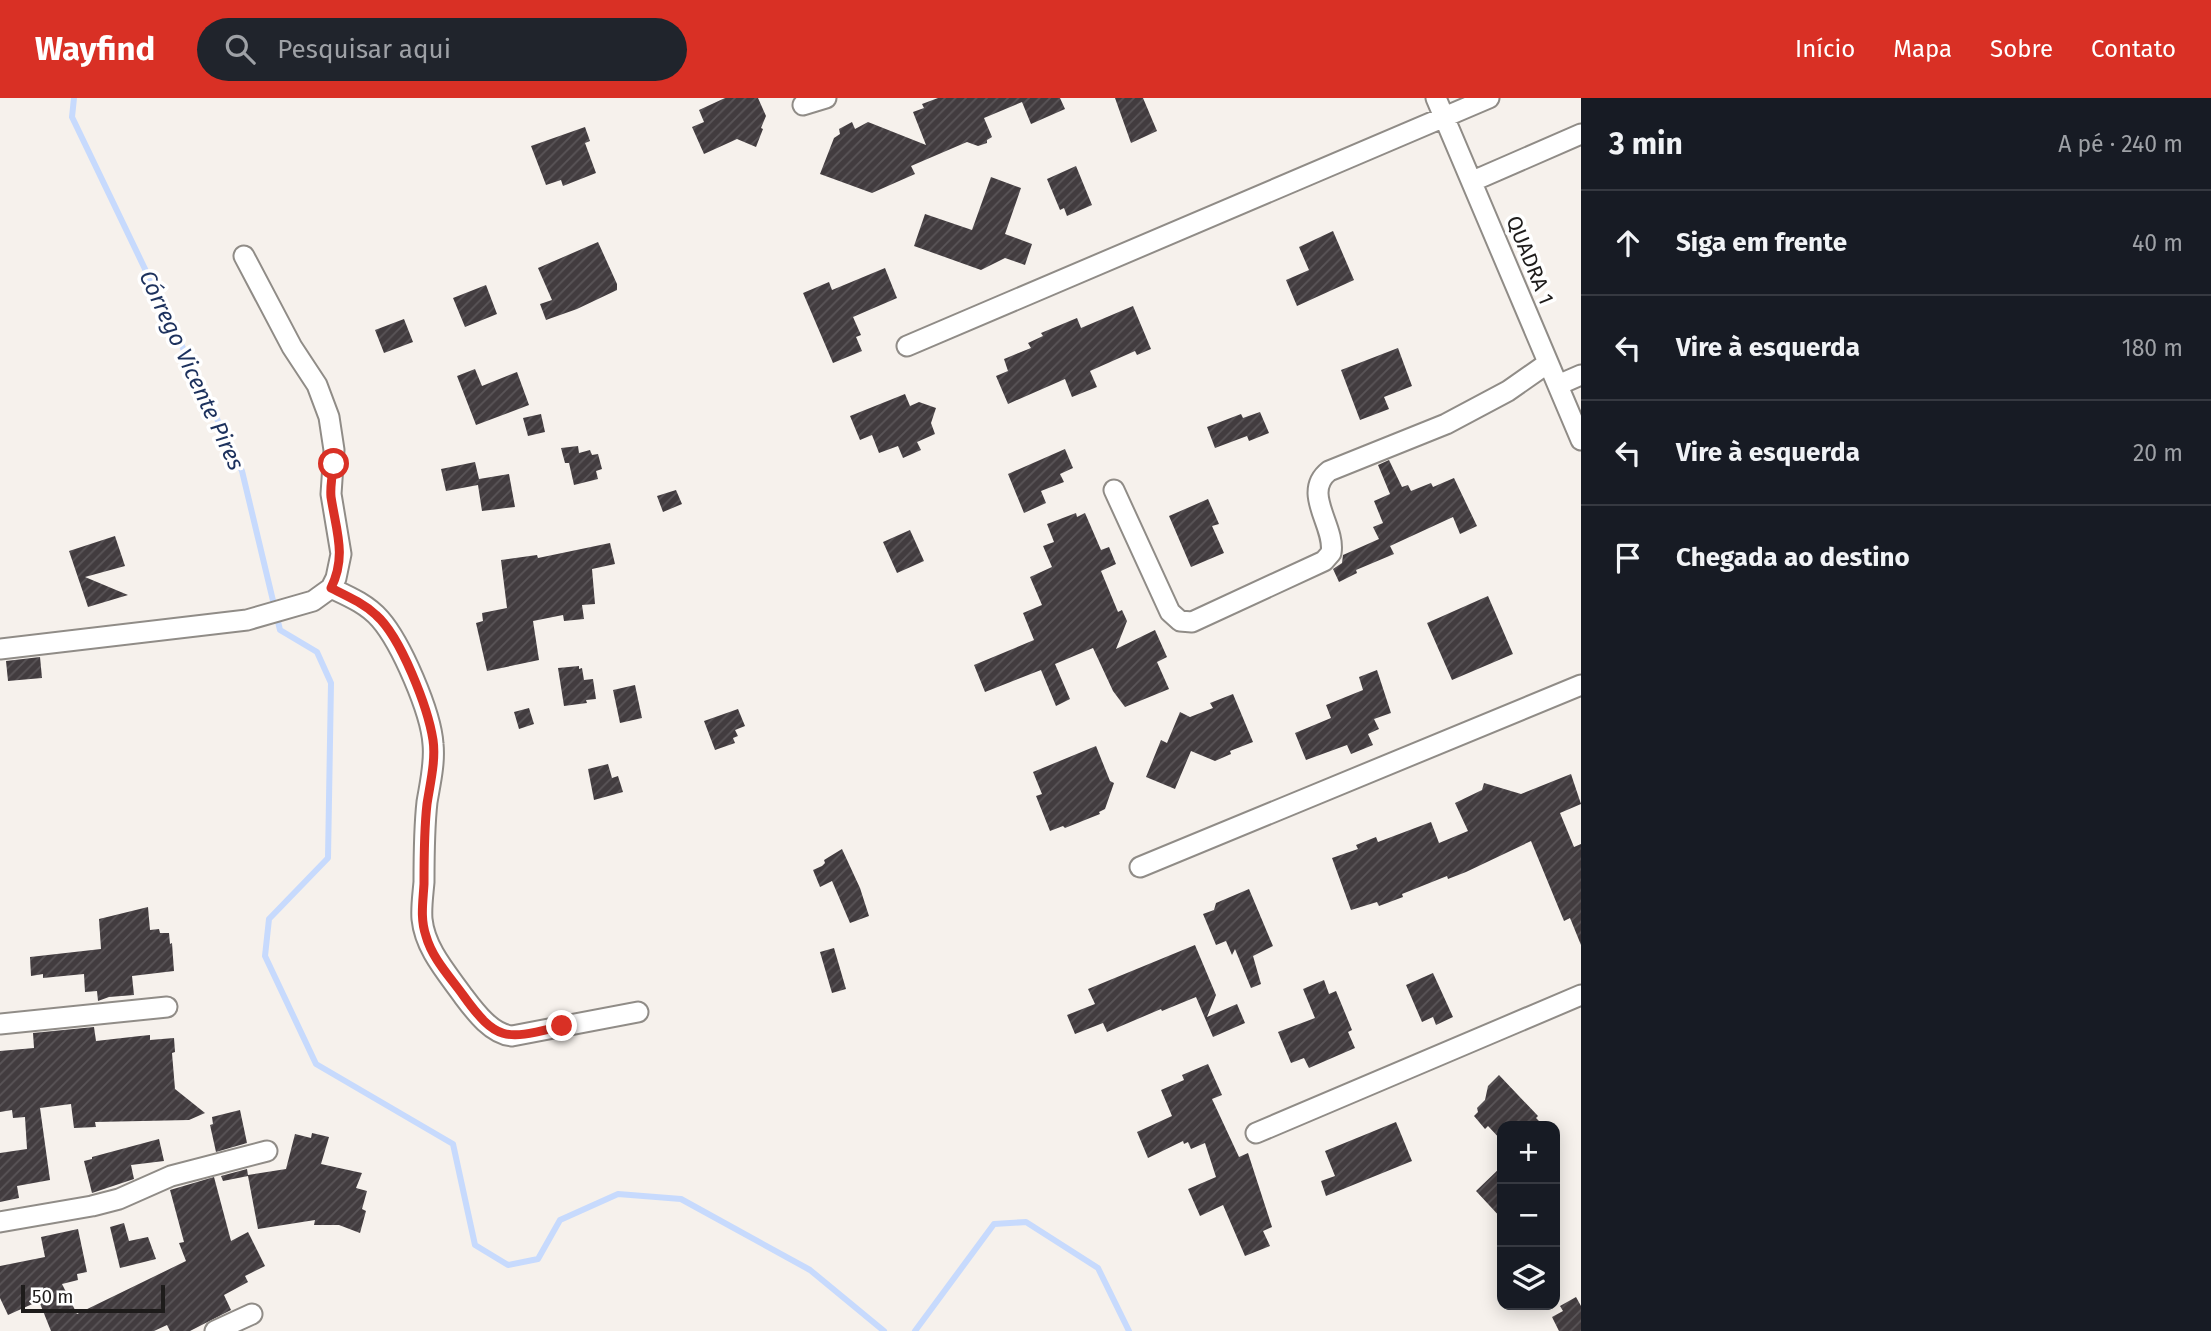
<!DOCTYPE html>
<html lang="pt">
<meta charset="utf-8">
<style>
body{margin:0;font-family:"Fira Sans",sans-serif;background:#20242c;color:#f1f3f6}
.controls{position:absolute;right:21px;bottom:21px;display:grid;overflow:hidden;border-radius:14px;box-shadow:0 4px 18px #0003}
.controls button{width:63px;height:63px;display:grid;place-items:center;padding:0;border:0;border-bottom:2px solid #363941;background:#171b24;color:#f1f3f6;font:35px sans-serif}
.scale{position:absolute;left:21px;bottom:18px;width:144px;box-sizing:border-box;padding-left:7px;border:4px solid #1e1c1b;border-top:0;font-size:19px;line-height:24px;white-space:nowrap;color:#1e1c1b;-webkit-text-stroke:5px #fff;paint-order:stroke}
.stop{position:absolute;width:21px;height:21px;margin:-16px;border:5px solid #d93025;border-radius:50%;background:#fff}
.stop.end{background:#d93025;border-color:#fff;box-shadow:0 2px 7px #0008}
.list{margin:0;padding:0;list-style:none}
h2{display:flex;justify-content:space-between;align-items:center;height:91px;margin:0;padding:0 28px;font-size:30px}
h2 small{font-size:23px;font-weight:400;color:#9ea1a6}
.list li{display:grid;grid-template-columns:46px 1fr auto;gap:21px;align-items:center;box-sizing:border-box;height:105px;padding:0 28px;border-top:2px solid #363941}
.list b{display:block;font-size:26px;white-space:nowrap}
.list em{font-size:23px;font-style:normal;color:#9ea1a6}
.icon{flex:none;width:38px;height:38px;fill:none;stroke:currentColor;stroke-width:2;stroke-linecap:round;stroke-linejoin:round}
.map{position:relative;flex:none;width:1581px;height:1233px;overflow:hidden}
header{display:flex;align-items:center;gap:42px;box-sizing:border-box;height:98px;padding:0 35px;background:#d93025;color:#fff}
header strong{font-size:33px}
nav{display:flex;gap:38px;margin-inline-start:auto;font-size:24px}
.search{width:490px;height:63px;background:#20242c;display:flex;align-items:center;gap:18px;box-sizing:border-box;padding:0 24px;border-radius:38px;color:#9ea1a6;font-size:26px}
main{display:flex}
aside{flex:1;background:#171b24}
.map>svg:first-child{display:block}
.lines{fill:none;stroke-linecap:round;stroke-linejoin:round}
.stream{stroke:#c7dafd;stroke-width:6}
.building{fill:url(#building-hatch)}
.street-casing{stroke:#908c87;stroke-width:23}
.street{stroke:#fff;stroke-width:19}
.route{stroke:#d93025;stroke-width:9}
.labels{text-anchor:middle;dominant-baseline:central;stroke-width:7;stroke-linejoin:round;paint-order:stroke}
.street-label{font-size:21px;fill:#1e1c1b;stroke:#fff}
.water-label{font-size:23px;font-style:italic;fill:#1c315d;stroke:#fff}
</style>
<header>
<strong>Wayfind</strong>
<div class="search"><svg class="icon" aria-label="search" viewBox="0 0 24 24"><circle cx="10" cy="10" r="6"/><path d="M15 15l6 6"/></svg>Pesquisar aqui</div>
<nav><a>Início</a><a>Mapa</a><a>Sobre</a><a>Contato</a></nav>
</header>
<main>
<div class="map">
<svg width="1581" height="1233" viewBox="0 0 1581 1233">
<defs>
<pattern id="building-hatch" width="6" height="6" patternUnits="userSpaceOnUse" patternTransform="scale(1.75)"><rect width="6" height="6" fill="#423c3f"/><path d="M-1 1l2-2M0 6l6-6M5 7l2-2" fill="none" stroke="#5a5558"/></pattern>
</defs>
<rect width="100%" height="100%" fill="#f6f1ec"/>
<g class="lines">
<path class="stream" d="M74,0L72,19L242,373L280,532L317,554L331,585L328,760L269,821L265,858L316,966L453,1046L475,1147L508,1167L538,1161L560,1122L618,1096L681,1101L810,1172L884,1233
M915,1233L994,1126L1026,1124L1098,1170L1129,1233"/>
</g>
<path class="building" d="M725,0H758L766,18L761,30L763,31L756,49L737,41L704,56L692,29L704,24L699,12Z
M938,0H1060L1065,11L1031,26L1022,4L984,20L992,39L987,42V45L978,48L967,44L911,68L915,76L872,95L820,76L834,40L840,36L839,31L852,24L855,31L868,24L926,47L913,14L924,10L922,6Z
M1115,0H1143L1157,33L1131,45Z
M585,29L590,43L585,45L596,75L563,88L561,82L546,87L531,48Z
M1076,68L1092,107L1067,118L1064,110L1060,112L1047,81Z
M991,79L1021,90L1005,136L1032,146L1025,167L1005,160L981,172L914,148L925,116L972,132Z
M1333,133L1354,182L1297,208L1286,182L1309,172L1299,149Z
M598,144L617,186V192L577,211L546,222L540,206L552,202L538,170Z
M885,170L897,200L853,219L861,237L856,239L862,253L833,265L803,195L829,184L832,192Z
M486,187L497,216L465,229L453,200Z
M1133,208L1151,251L1137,257L1135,253L1090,273L1097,289L1072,299L1065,281L1008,306L996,278L1008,273L1004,261L1031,250L1028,245L1043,238L1041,235L1077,220L1081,230Z
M404,221L413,244L384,255L375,232Z
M1398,250L1412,288L1384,299L1389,311L1360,322L1341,272Z
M475,271L482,288L517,274L529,307L476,327L457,278Z
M905,296L910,308L919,304L936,310L931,325L935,336L917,344L921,352L903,360L898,348L879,355L872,337L860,342L850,318Z
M1260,314L1269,335L1249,343L1247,338L1215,350L1207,329L1241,316L1243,320Z
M541,316L545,334L528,338L523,320Z
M578,348L579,355L590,352L592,357L598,356L602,371L596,373L598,381L574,387L569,365H565L561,350Z
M1065,351L1073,370L1060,376L1064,384L1041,393L1046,405L1024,415L1008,376Z
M1389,362L1402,389L1408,387L1411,393L1431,385L1433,389L1454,380L1477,428L1460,436L1453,419L1390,448L1394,456L1356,472L1357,475L1339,484L1333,471L1342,465L1343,457L1379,441L1373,429L1383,425L1374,403L1390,396L1378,367Z
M475,364L479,381L509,376L515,409L482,413L478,387L446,393L441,371Z
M676,392L682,406L663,414L657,398Z
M1208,401L1219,426L1212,428L1224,455L1191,469L1169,418Z
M1076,415L1077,419L1085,415L1101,452L1109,449L1116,466L1101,473L1118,514L1122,512L1127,523L1116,551L1155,532L1167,559L1157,564L1169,591L1125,609L1113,593L1093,550L1055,566L1070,601L1056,608L1041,572L985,594L974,567L1034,542L1023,515L1042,507L1030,479L1052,469L1043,448L1054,444L1047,426Z
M910,432L924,463L897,475L883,444Z
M115,438L125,468L85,479L128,497L88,509L69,453Z
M610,445L615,466L592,471L595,506L582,507L584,521L564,523L563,517L533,523L539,562L487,573L476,525L483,523L482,515L507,510L501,462L537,457L538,460Z
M1488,498L1513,556L1452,582L1427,525Z
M40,559L42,580L8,583L6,563Z
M579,568V571L582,570L584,582L593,581L596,601L586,602L587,605L564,608L558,570Z
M1377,572L1391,615L1374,621L1379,631L1368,636L1373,647L1351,656L1347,647L1306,662L1295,635L1331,620L1326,607L1363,592L1359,579Z
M635,587L642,620L620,625L613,592Z
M1233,596L1253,644L1230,653L1231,656L1215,663L1191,653L1175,691L1146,679L1161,642L1167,645L1180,614L1190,619L1213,610L1210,605Z
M529,610L534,626L519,631L514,614Z
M738,611L745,628L735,632L738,638L733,640L735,645L715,652L704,623Z
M1096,648L1110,683L1114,685L1105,711L1099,714L1100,716L1065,730L1063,728L1050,733L1036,698L1042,696L1033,674Z
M608,666L612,680L618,678L623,694L594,702L588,671Z
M1571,676L1581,706L1560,715L1574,749L1581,746V847L1570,820L1564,823L1531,743L1466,774L1448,781L1447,778L1402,796L1403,799L1379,808L1377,804L1351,812L1332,760L1358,751L1356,747L1376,739L1378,744L1431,724L1439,745L1468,733L1455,705L1482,692L1484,685L1521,696Z
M842,751L860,790L869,818L850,825L832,783L820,789L813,772L822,768L825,765L824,762Z
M1249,791L1273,848L1253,858L1261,886L1251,890L1235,851L1232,857L1226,843L1216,847L1203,816L1214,812L1216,805Z
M148,809L150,832L159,831L160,835H169L170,846L172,845L174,873L132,878L134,897L109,899L98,903L97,893L85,894L84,876L43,880V876L31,878L30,859L101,851L99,821Z
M1195,847L1216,897L1207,919L1237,906L1245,925L1213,939L1196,899L1162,913L1161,911L1107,934L1103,925L1075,936L1067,917L1095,906L1088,891Z
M834,850L846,891L832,895L820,854Z
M1433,875L1453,919L1436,927L1433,919L1422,924L1406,887Z
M1324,882L1329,896L1336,893L1352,932L1348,934L1355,950L1309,970L1304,960L1291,965L1278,934L1315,920L1303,891Z
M94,929L96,943L140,938L150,937V942L174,940L175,954L172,955L175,991L205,1015L189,1022L95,1024L96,1029L74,1030L71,1006L40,1010L50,1082L17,1088L19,1100L0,1104V1055L27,1051L25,1019L13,1020L12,1012L0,1014V953L34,950L33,935Z
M1208,966L1222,997L1212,1001L1239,1059L1248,1055L1272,1129L1263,1133L1270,1148L1245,1158L1223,1107L1200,1118L1188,1091L1216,1079L1205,1045L1191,1051L1188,1044L1184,1046L1183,1043L1148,1060L1137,1034L1172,1018L1161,992L1184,982L1182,977Z
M1499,977L1538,1018L1536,1020L1544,1028H1502V1043L1488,1028L1485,1031L1474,1018L1478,1014L1477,1010L1485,1002L1488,988Z
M240,1012L247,1045L216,1054L210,1027L213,1026L212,1019Z
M1396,1024L1412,1063L1326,1098L1321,1083L1335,1078L1325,1053Z
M312,1035L329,1039L321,1066L362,1075L356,1090L367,1093L362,1111L366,1113L360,1135L339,1127H314L315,1122L258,1131L248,1078L223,1083L221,1078L247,1071L248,1077L286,1071L295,1036L311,1040Z
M159,1041L164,1063L131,1067L134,1081L92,1095L84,1063L92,1061V1059Z
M1502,1068V1121L1476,1093Z
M214,1079L231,1143L248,1134L265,1168L245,1178L248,1184L224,1197L231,1212L190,1233H170L167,1227L154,1233H51L39,1203L8,1217L0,1200V1168L45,1159L41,1139L78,1131L87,1174L77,1176L78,1182L62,1186L77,1216L186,1163L179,1145L184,1144L170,1092Z
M124,1125L129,1143L148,1139L156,1161L120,1170L110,1129Z
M1576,1199L1581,1208V1233H1559L1552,1219L1563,1213L1560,1208Z"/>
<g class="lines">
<defs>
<path id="street" d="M1436,0L1581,342
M803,7L826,0
M1473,83L1581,36
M907,248L1489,0
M1558,287L1581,277
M1114,392L1170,514L1180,523L1192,524L1324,463L1331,455C1336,428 1301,395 1329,373L1446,326L1508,293L1548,265
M331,490C348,498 367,506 380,521C401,545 431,614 433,646C435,665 430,686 427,704C424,731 424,757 424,784C423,796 421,809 422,821C425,851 447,875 464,899C476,915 492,936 512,938L638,914
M0,551L247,522L313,503L331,490L336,480L341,456L331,396L334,352L329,319L317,287L292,249L244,158
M1140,769L1581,587
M0,926L167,909
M1256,1035L1581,897
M0,1124L92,1108L119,1101L171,1078L267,1053
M215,1233L252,1216"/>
</defs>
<use href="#street" class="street-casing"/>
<use href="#street" class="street"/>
</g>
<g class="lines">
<path class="route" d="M334,366C332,377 330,388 331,399C336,432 347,458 331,490C347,498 363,505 376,517C401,539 428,610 433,642C436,662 430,686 427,706C424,732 424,759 424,786C423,804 420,821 426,838C432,860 450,879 463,897C498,946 507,941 562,928"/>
</g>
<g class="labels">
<g class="street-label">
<text transform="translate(1530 162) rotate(68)">QUADRA 1</text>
</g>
<g class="water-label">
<text transform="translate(192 272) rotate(65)">Córrego Vicente Pires</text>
</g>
</g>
</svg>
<div class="controls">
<button>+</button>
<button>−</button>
<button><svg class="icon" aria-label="layers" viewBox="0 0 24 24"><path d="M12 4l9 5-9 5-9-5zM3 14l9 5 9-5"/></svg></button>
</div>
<div class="scale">50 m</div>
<div class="stop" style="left:334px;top:366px"></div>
<div class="stop end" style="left:562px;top:928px"></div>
</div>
<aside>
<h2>3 min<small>A pé · 240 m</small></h2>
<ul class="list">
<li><svg class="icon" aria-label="ahead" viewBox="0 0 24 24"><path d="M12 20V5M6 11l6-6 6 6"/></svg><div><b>Siga em frente</b></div><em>40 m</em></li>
<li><svg class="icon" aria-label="left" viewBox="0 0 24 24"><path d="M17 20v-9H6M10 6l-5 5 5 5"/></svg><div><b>Vire à esquerda</b></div><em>180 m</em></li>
<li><svg class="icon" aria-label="left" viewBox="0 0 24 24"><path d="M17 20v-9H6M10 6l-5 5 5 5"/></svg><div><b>Vire à esquerda</b></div><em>20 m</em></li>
<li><svg class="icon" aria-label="arrive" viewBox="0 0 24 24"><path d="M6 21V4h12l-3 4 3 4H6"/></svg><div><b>Chegada ao destino</b></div></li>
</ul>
</aside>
</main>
